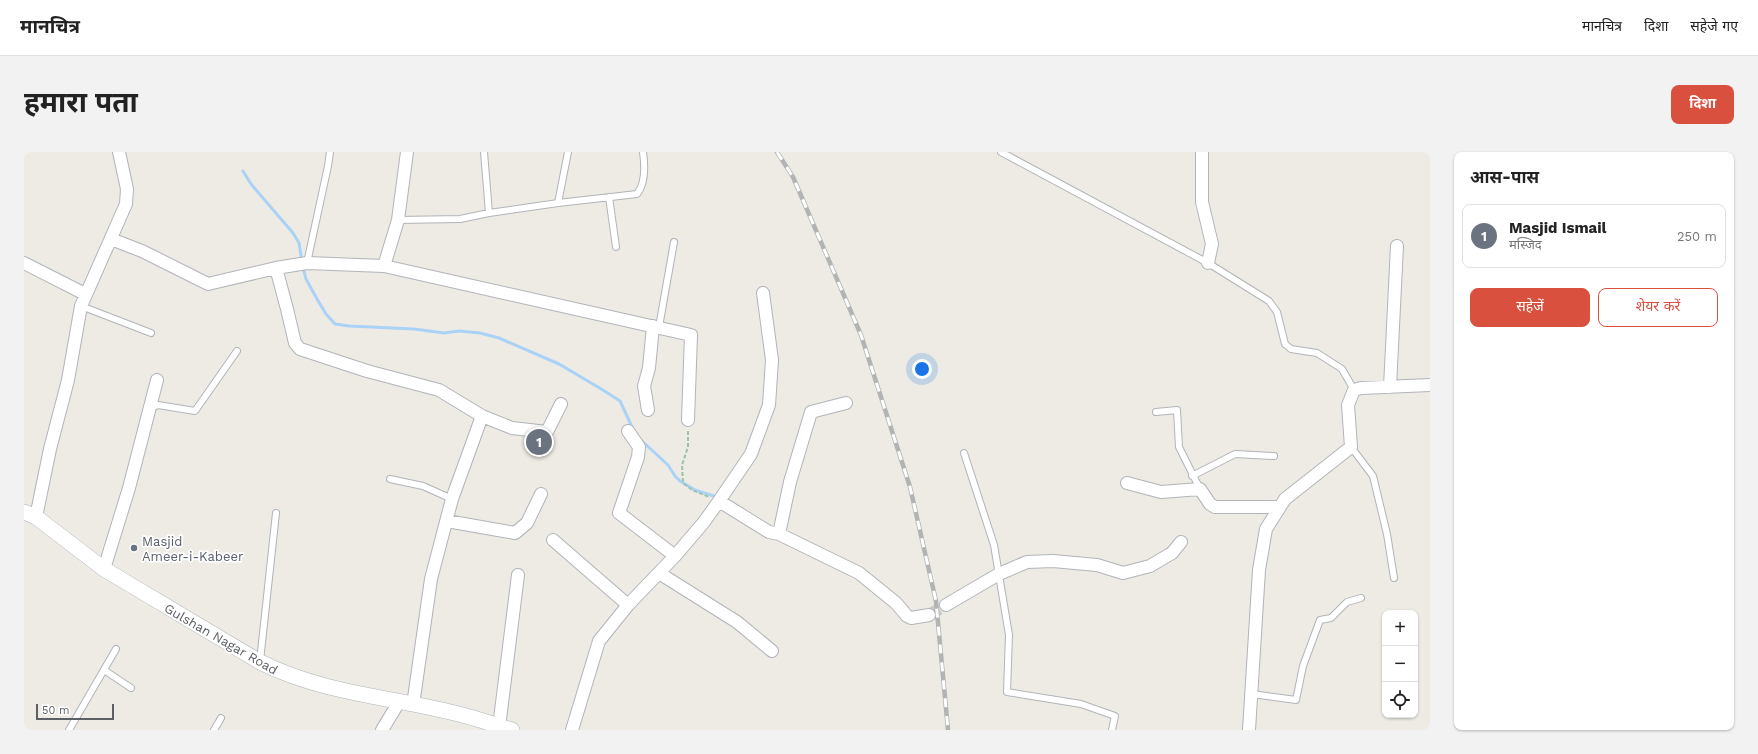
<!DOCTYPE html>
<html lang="hi">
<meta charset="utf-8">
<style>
body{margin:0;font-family:"Work Sans","Noto Sans Devanagari",sans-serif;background:#f2f2f2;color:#222}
.controls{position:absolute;right:12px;bottom:12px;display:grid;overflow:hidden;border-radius:8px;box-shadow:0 1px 3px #0004}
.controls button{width:36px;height:36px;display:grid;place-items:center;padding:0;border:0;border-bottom:1px solid #e0e0e0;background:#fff;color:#222;font:20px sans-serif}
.scale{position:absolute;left:12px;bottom:10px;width:78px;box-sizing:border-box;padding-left:4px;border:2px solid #5c5f63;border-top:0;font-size:11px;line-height:14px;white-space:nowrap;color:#5c5f63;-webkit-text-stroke:3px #fff;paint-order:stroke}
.you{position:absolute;left:898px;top:217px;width:14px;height:14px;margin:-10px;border:3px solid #fff;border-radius:50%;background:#1a73e8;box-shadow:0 0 0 6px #1a73e833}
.badge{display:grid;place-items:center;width:26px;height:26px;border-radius:50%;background:#d9513e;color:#fff;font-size:13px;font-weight:700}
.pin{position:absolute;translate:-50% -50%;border:2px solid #fff;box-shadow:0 1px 4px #0006}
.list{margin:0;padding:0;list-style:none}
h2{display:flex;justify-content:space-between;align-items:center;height:52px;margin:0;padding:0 16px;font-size:17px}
h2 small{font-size:13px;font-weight:400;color:#767676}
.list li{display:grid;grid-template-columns:26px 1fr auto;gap:12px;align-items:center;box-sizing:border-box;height:64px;margin:0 8px 8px;padding:0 8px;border:1px solid #e0e0e0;border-radius:8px}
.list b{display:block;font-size:15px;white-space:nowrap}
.list p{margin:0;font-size:13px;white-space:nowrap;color:#767676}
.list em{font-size:13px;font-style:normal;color:#767676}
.actions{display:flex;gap:8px;padding:12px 16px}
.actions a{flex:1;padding:9px 0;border:1px solid #d9513e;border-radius:8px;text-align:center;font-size:14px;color:#d9513e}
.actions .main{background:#d9513e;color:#fff}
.icon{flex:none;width:22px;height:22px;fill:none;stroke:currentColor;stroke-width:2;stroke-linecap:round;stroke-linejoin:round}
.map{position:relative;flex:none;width:1406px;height:578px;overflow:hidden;border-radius:8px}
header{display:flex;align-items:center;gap:24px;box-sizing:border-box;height:56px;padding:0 20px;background:#fff;border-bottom:1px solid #e0e0e0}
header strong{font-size:19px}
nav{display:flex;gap:22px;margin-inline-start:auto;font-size:14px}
.intro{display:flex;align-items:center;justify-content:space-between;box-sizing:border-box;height:96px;padding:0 24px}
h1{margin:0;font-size:28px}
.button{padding:10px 18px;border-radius:8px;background:#d9513e;color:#fff;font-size:14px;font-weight:700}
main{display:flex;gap:24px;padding:0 24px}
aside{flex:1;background:#fff;border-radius:8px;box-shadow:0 1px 3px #0004}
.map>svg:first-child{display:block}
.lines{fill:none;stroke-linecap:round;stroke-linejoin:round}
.stream{stroke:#aad2f7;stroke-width:3}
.minor-tunnel{stroke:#c9c8c4;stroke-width:12;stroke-dasharray:12 6;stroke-linecap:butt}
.service-casing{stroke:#b1b4b8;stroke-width:8}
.minor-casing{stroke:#b1b4b8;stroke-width:14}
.tertiary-casing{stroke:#b1b4b8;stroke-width:16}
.path{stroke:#9cc3a9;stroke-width:2;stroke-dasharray:4 2;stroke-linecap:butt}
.service{stroke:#fff;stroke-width:6}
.minor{stroke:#fff;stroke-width:12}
.tertiary{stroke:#fff;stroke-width:15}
.rail-casing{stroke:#b2b3b3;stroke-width:4.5}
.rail{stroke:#fff;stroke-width:3;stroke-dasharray:9;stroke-linecap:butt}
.worship-dot{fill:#6b7280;stroke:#fff;stroke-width:1.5}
.labels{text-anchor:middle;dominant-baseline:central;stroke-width:3.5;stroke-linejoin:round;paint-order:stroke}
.worship-label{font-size:13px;fill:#5b616d;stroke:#fff;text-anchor:start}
.street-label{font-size:13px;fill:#5c5f63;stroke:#fff}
</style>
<header>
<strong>मानचित्र</strong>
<nav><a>मानचित्र</a><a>दिशा</a><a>सहेजे गए</a></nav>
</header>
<div class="intro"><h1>हमारा पता</h1><a class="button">दिशा</a></div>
<main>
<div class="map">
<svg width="1406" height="578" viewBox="0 0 1406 578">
<rect width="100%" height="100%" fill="#edebe4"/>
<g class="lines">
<path class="stream" d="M219,19L227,32L269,81L275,91L278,110
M279,115L282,127L293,147L302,162L311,172L325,174L390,177L420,181L435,179L456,181L475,186L535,212L579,238L596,249L609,277
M618,289L644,313L651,324L656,329L671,338L693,345"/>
<path class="minor-tunnel" d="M905,463L922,453"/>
<defs>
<path id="service" d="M460,0L465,61
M977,0L1184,111L1245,149L1253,160L1261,192L1267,197L1293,201L1318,217L1330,238
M585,45L592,95
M534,51L544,0
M374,68L436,67L465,61L534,51L613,42C622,31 621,14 619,0
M283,111L304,14L306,0
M57,154L127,181
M635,175L650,90
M125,257L134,253L171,259L213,199
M1132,260L1153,258L1155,295L1176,337
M1327,295L1349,324L1363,382L1370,426
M940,301L970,393L985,483L983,540L1057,552L1091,564L1088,578
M1168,324L1211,302L1250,304
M366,327L399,334L428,347
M236,509L252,361
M80,518L107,536
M1228,542L1272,548L1279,514L1296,468L1307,466L1323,450L1337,446
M45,578L92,497
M190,578L197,566"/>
<path id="minor" d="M1178,0V50L1188,92L1184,111
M87,87L118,99L184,132L252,116L283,111L360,114L667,183L664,268
M0,111L61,142
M360,114L374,68L383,0
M252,116L263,157L271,191L276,197L343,219L415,238L458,264L428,347L407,427L389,553
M739,141L748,208L745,253L727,302L695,349L745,380L755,382L835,421L872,451L883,464L887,466L905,463
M1366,235L1373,94
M624,258L620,234L625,216L629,174
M458,264L488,276L523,280L537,252
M604,279L615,295L614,305L595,361L651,404
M1103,331L1137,340L1176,337L1186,352L1191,355H1256
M12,365L26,297L44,228L57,154L102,52L103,37L95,0
M423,369L491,381L503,371L517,342
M755,382L766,330L787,260L822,251
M529,388L604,453
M80,417L105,336L133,228
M635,421L713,470L748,499
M922,453L975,422L1003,410L1029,409L1073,413L1099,421L1126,414L1148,401L1157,390
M475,575L494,423
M358,578L375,550
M548,578L575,489L604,453L651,404L680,370L695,349
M1225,578L1235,418L1242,377L1261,347L1327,295L1324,253L1330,238L1337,236L1406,233"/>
<path id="tertiary" d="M0,360L12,365L80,417L236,510C302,543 373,545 442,564C458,568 473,574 488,578"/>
</defs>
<use href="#service" class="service-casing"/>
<use href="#minor" class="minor-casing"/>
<use href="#tertiary" class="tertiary-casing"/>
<path class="path" d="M664,279V295L658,313L659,331L668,338L685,345"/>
<use href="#service" class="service"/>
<use href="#minor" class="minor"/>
<use href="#tertiary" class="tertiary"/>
<defs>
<path id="rail" d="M753,0L769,25L837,183L886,335L912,449L924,578"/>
</defs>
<use href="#rail" class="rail-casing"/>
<use href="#rail" class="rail"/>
</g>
<circle class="worship-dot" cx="110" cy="396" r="4"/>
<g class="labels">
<g class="worship-label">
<text x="118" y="389">Masjid<tspan x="118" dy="15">Ameer-i-Kabeer</tspan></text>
</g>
<g class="street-label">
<text transform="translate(197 487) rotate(30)">Gulshan Nagar Road</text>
</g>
</g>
</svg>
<div class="controls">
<button>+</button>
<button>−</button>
<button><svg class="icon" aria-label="locate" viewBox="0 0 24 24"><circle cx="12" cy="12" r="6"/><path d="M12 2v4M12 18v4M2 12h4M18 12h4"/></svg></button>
</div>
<div class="scale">50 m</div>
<div class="you"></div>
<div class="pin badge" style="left:515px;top:290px;background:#6b7280">1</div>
</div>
<aside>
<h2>आस-पास<small></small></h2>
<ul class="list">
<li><span class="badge" style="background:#6b7280">1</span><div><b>Masjid Ismail</b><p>मस्जिद</p></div><em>250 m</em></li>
</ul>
<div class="actions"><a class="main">सहेजें</a><a>शेयर करें</a></div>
</aside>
</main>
